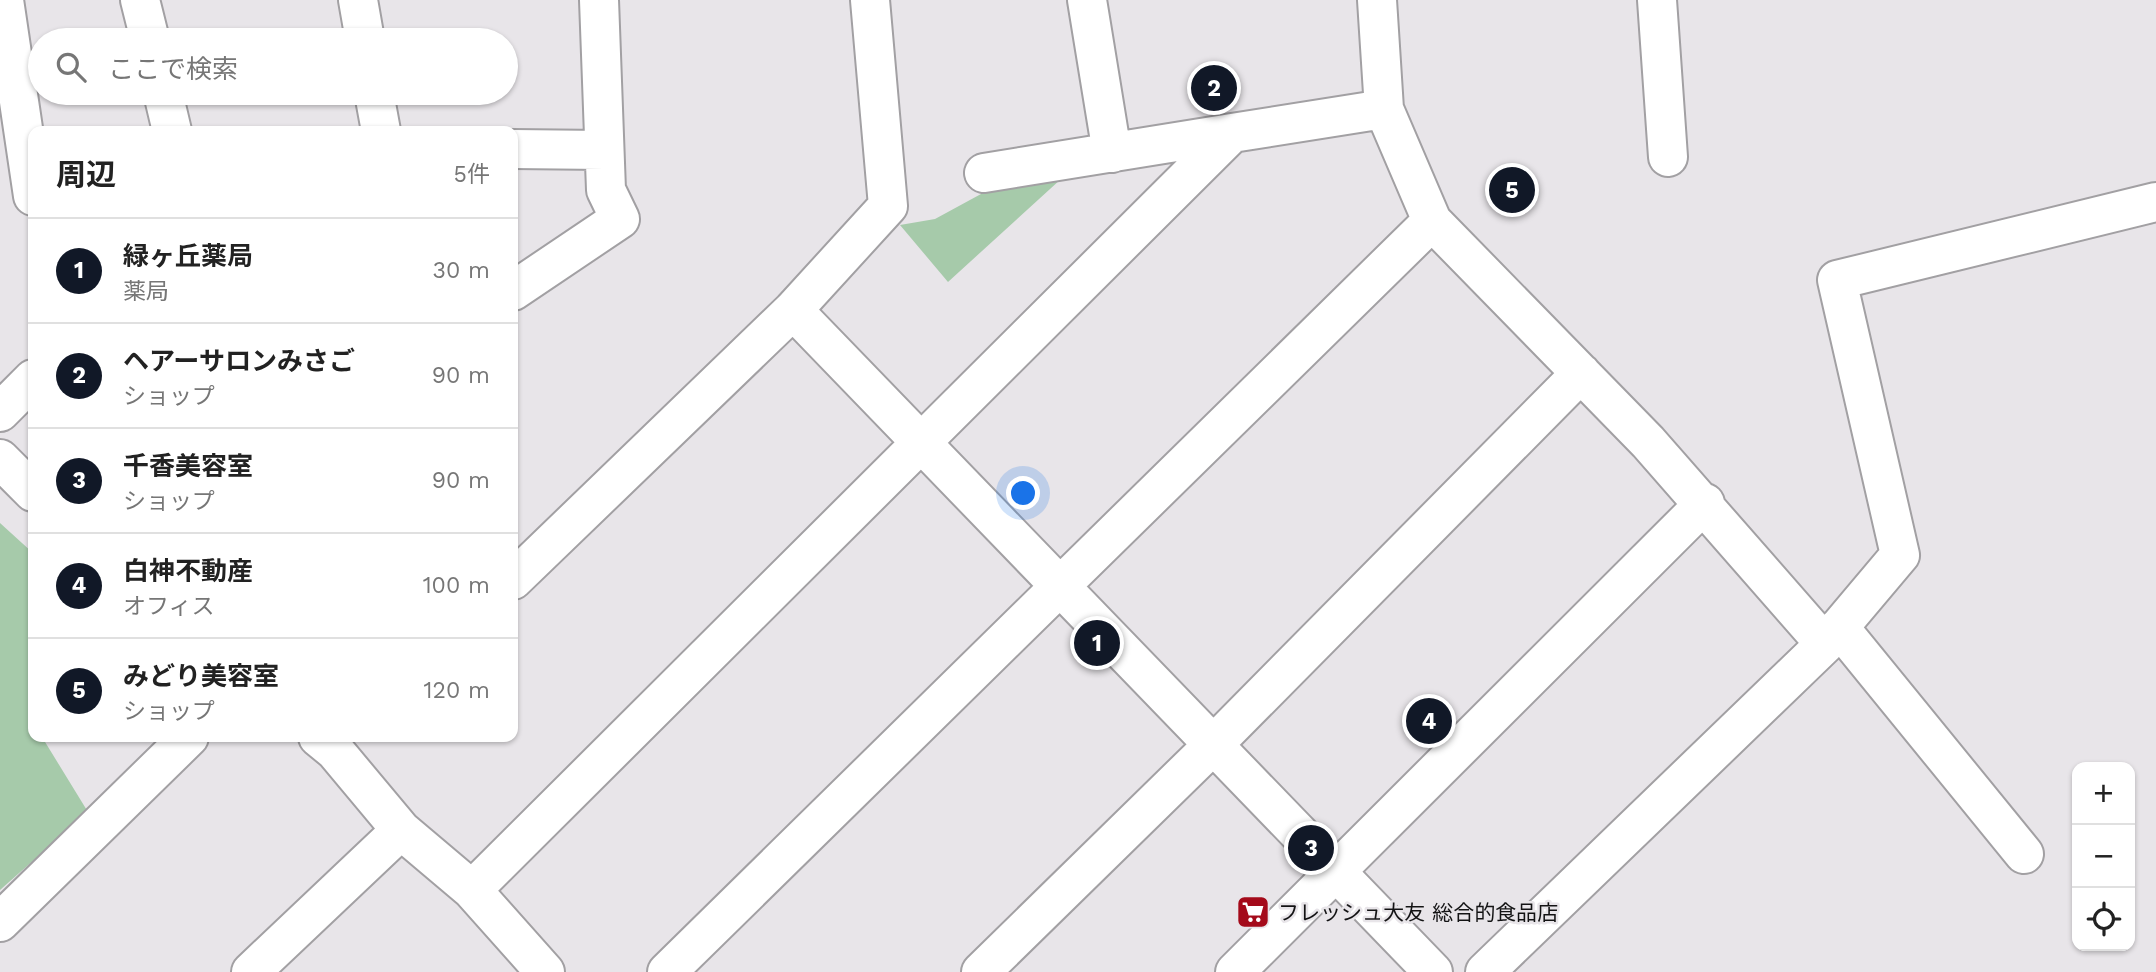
<!DOCTYPE html>
<html lang="ja">
<meta charset="utf-8">
<style>
body{margin:0;font-family:"Work Sans","Noto Sans JP",sans-serif;background:#f6f6f6;color:#222}
.controls{position:absolute;right:21px;bottom:21px;display:grid;overflow:hidden;border-radius:14px;box-shadow:0 2px 5px #0004}
.controls button{width:63px;height:63px;display:grid;place-items:center;padding:0;border:0;border-bottom:2px solid #e0e0e0;background:#fff;color:#222;font:35px sans-serif}
.you{position:absolute;left:1024px;top:494px;width:24px;height:24px;margin:-18px;border:5px solid #fff;border-radius:50%;background:#1a73e8;box-shadow:0 0 0 10px #1a73e833}
.badge{display:grid;place-items:center;width:46px;height:46px;border-radius:50%;background:#111827;color:#fff;font-size:23px;font-weight:700}
.pin{position:absolute;translate:-50% -50%;border:4px solid #fff;box-shadow:0 2px 7px #0006}
.list{margin:0;padding:0;list-style:none}
h2{display:flex;justify-content:space-between;align-items:center;height:91px;margin:0;padding:0 28px;font-size:30px}
h2 small{font-size:23px;font-weight:400;color:#767676}
.list li{display:grid;grid-template-columns:46px 1fr auto;gap:21px;align-items:center;box-sizing:border-box;height:105px;padding:0 28px;border-top:2px solid #e0e0e0}
.list b{display:block;font-size:26px;white-space:nowrap}
.list p{margin:0;font-size:23px;white-space:nowrap;color:#767676}
.list em{font-size:23px;font-style:normal;color:#767676}
.icon{flex:none;width:38px;height:38px;fill:none;stroke:currentColor;stroke-width:2;stroke-linecap:round;stroke-linejoin:round}
.map{position:relative;flex:none;width:2156px;height:972px;overflow:hidden}
.search{position:absolute;background:#fff;box-shadow:0 2px 5px #0004;left:28px;top:28px;width:490px;height:77px;display:flex;align-items:center;gap:18px;box-sizing:border-box;padding:0 24px;border-radius:38px;color:#767676;font-size:26px}
.panel{position:absolute;background:#fff;box-shadow:0 2px 5px #0004;left:28px;top:126px;width:490px;height:616px;border-radius:14px}
.map>svg:first-child{display:block}
.green{fill:#a6caaa}
.lines{fill:none;stroke-linecap:round;stroke-linejoin:round}
.minor-casing{stroke:#a2a0a3;stroke-width:42}
.minor{stroke:#fff;stroke-width:38}
.labels{text-anchor:middle;dominant-baseline:central;stroke-width:5;stroke-linejoin:round;paint-order:stroke}
.poi-label{font-size:21px;fill:#131314;stroke:#e8e5e9;text-anchor:start}
</style>
<div class="map">
<svg width="2156" height="972" viewBox="0 0 2156 972">
<rect width="100%" height="100%" fill="#e8e5e9"/>
<path class="green" d="M1061,179L948,282L900,225L935,219L981,194Z
M0,523L33,553V737H42L88,812L0,890Z"/>
<g class="lines">
<defs>
<path id="minor" d="M4,0L33,196
M140,0L150,40
M358,0L365,40
M1087,0L1112,153
M1377,0L1384,109L1432,221L1648,442L1825,644L1485,972
M1657,0L1668,157
M163,93L172,131
M374,93L381,131
M513,149L604,150
M984,173L1232,133
M513,291L620,219L606,190L599,0
M793,310L1433,972
M0,412L33,379
M0,459L33,492
M513,580L793,310L888,206L870,0
M1839,627L2024,854
M1825,644L1900,555L1837,280L2156,202
M318,737L335,751L401,830L472,890L545,972
M472,890L1232,133L1384,109
M0,922L189,737
M251,972L401,830
M667,972L1432,221
M981,972L1213,745L1581,373
M1235,972L1705,503"/>
</defs>
<use href="#minor" class="minor-casing"/>
<use href="#minor" class="minor"/>
</g>
<defs>
<symbol id="supermarket-square" viewBox="-11 -11 22 22"><rect x="-9" y="-9" width="18" height="18" rx="4" fill="#a40a1a" stroke="#e8e5e9"/><path d="M-6-5.5h2.5l.6 2H6L4.5 2H-2.5L-4.4-4H-6ZM-1.5 3.2a1.3 1.3 0 1 0 .1 0ZM3 3.2a1.3 1.3 0 1 0 .1 0Z" fill="#fff"/></symbol>
</defs>
<g fill-rule="evenodd">
<use href="#supermarket-square" x="1234" y="893" width="38" height="38"/>
</g>
<g class="labels">
<g class="poi-label">
<text x="1278" y="912">フレッシュ大友 総合的食品店</text>
</g>
</g>
</svg>
<div class="controls">
<button>+</button>
<button>−</button>
<button><svg class="icon" aria-label="locate" viewBox="0 0 24 24"><circle cx="12" cy="12" r="6"/><path d="M12 2v4M12 18v4M2 12h4M18 12h4"/></svg></button>
</div>
<div class="you"></div>
<div class="pin badge" style="left:1097px;top:643px">1</div>
<div class="pin badge" style="left:1214px;top:88px">2</div>
<div class="pin badge" style="left:1311px;top:848px">3</div>
<div class="pin badge" style="left:1429px;top:721px">4</div>
<div class="pin badge" style="left:1512px;top:190px">5</div>
<div class="search"><svg class="icon" aria-label="search" viewBox="0 0 24 24"><circle cx="10" cy="10" r="6"/><path d="M15 15l6 6"/></svg>ここで検索</div>
<section class="panel">
<h2>周辺<small>5件</small></h2>
<ul class="list">
<li><span class="badge">1</span><div><b>緑ヶ丘薬局</b><p>薬局</p></div><em>30 m</em></li>
<li><span class="badge">2</span><div><b>ヘアーサロンみさご</b><p>ショップ</p></div><em>90 m</em></li>
<li><span class="badge">3</span><div><b>千香美容室</b><p>ショップ</p></div><em>90 m</em></li>
<li><span class="badge">4</span><div><b>白神不動産</b><p>オフィス</p></div><em>100 m</em></li>
<li><span class="badge">5</span><div><b>みどり美容室</b><p>ショップ</p></div><em>120 m</em></li>
</ul>
</section>
</div>
